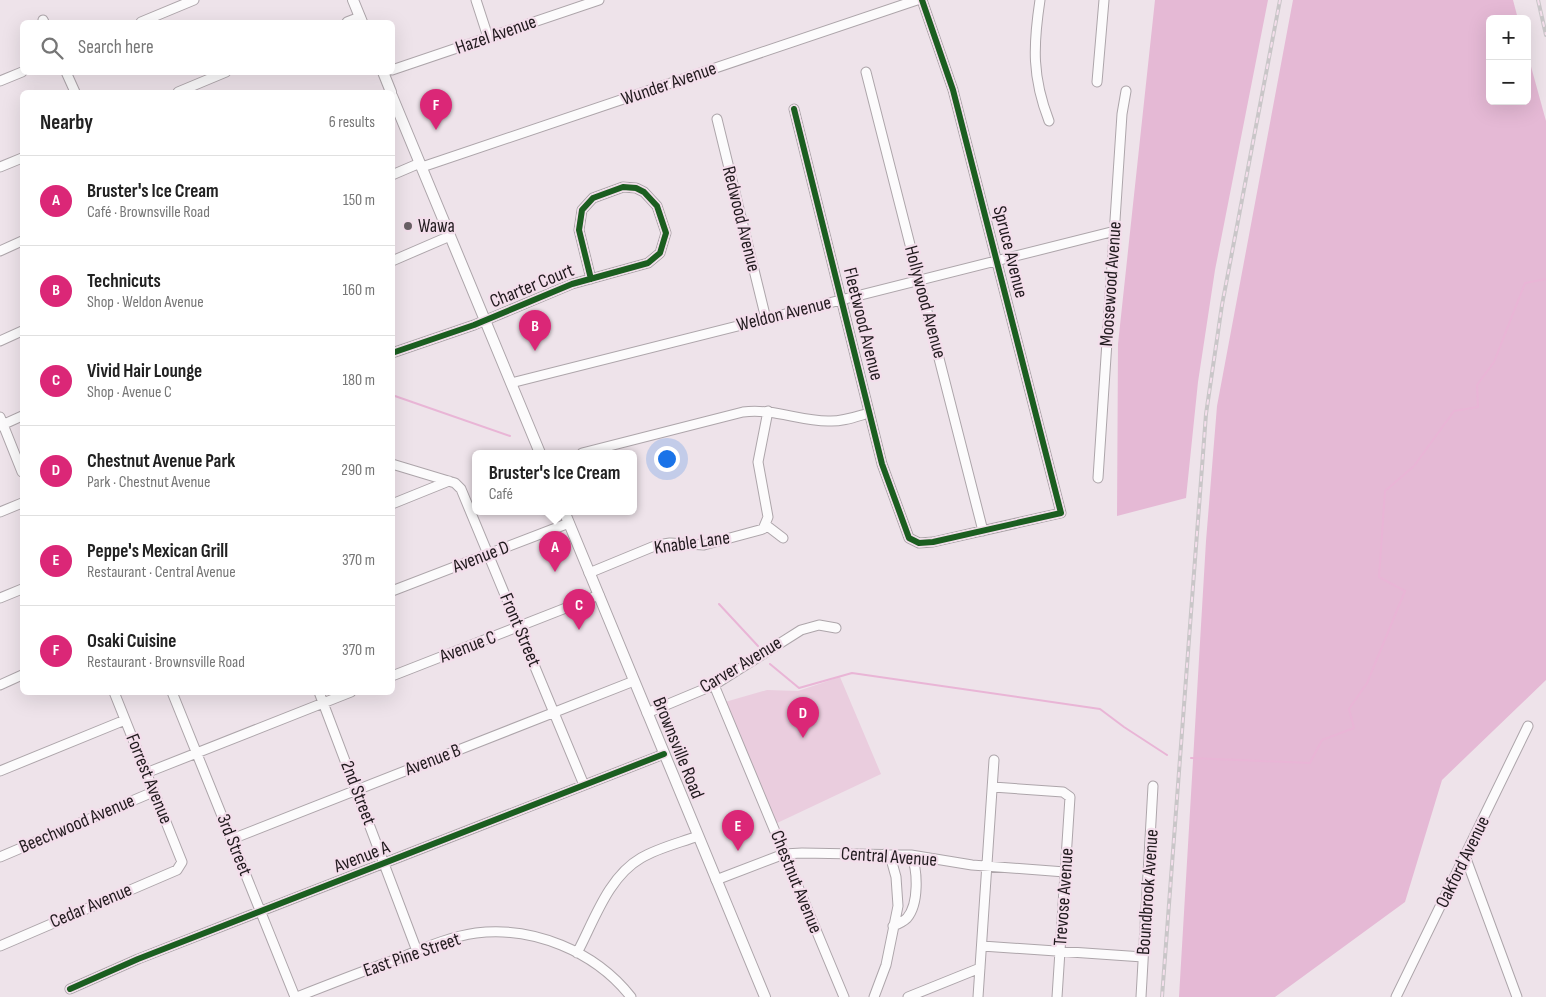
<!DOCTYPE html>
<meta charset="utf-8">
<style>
body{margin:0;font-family:"Sofia Sans Condensed",sans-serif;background:#f2f2f2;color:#222}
.controls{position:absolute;right:15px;top:15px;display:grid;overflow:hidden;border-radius:8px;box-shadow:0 5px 20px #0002}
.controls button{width:45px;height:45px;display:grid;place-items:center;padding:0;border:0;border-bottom:1px solid #e0e0e0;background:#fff;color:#222;font:25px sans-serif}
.you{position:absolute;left:666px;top:458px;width:18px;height:18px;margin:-12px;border:4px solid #fff;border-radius:50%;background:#1a73e8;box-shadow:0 0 0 8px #1a73e833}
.badge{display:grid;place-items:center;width:32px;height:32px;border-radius:50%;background:#db2777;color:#fff;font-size:16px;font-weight:700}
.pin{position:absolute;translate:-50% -41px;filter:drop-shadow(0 1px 2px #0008)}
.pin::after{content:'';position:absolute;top:26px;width:18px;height:15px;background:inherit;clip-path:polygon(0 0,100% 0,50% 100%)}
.popup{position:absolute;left:472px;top:450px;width:165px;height:65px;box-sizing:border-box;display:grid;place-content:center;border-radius:8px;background:#fff;filter:drop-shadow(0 1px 4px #0005);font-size:16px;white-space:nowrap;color:#767676}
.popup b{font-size:19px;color:#222}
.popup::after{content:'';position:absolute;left:50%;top:100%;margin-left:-10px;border:10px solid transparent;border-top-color:#fff}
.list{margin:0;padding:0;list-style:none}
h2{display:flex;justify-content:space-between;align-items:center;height:65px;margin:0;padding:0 20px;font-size:21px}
h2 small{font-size:16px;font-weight:400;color:#767676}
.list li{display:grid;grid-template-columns:32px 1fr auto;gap:15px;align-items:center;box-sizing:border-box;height:90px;padding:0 20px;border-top:1px solid #e0e0e0}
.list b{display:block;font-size:19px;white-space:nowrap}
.list p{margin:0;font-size:16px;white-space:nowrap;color:#767676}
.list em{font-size:16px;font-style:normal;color:#767676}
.icon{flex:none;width:28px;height:28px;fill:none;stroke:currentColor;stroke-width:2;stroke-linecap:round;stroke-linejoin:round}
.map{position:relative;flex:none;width:1546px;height:997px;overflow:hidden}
.search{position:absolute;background:#fff;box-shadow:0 5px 20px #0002;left:20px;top:20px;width:375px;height:55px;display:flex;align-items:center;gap:12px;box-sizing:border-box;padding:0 18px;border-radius:8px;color:#767676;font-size:19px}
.panel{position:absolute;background:#fff;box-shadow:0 5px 20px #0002;left:20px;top:90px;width:375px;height:605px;border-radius:8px}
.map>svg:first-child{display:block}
.green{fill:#eacdde}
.forest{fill:#e5b9d5}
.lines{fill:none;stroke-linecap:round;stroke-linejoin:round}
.stream{stroke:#e9b5d6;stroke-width:2}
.minor-casing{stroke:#ada5aa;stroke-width:11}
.tertiary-casing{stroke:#ada5aa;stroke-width:12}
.minor{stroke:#fcfbfc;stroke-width:9}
.tertiary{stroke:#fcfbfc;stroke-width:10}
.rail-casing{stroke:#c9c6c8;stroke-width:4}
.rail{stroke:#f3deeb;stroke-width:2;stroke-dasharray:5.5;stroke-linecap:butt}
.cycleway-casing{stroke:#f3deeb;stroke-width:9}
.cycleway{stroke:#1b5e20;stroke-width:6}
.poi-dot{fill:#696065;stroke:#f3deeb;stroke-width:2}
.labels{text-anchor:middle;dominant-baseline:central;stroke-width:4.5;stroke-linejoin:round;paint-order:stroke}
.street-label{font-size:19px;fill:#211a1e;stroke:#f3deeb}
.poi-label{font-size:19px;fill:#211a1e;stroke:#f3deeb;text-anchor:start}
</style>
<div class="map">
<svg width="1546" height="997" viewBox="0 0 1546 997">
<rect width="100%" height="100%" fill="#eee3ea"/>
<path class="green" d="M840,677L881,774L775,824L725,702L767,690L798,691Z"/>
<path class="forest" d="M1155,0H1268L1215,270L1198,382L1186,498L1117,516L1118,344Z
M1293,0H1513L1518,19H1490V101H1527V52L1546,121V680L1442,780L1405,902L1275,997H1179L1206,541L1217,406Z"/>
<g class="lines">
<path class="stream" d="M392,395L510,436
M719,604L758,646
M770,664L799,688L852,673L1100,709L1124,727L1167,755
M1191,758L1310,763L1322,740L1354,728L1349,709L1367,683L1405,591L1379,577L1385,491L1414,466L1454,411L1478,407L1477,385L1494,362L1525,283L1546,279"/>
<defs>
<path id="minor" d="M476,0L488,37
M1040,0C1033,46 1032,77 1049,121
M43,20L44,22
M141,22L194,0
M347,22L360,17
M392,70L599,0
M66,72L75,92
M866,72L983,531
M0,81L22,72
M1097,82L1104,0
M178,92L226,72
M794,109L882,464L909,538L919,543L933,542L1061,513L953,90L922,0
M717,119L766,319
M0,167L22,158
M422,167L917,0
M392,175L420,163
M0,251L22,241
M392,261L450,236
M0,341L22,331
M392,353L474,325L572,284L648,263L660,253L666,233L657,206L644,192L636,188L623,187L593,198L582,210L579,230L591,279
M511,383L1115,231
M0,417L22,472
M0,426L22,416
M582,453L743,412C773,408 799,421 828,421C842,422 855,417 869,413
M392,464L455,483L461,489L584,785
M1098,478L1122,114L1126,91
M392,504L449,481
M0,512L22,503
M766,525L783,538
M589,573L657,545L670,543L704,545L763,529L768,517L758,462L768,411
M392,591L569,523
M0,598L22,589
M392,676L599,595
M0,685L22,675
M714,685L844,997
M172,692L295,997
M319,692L417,951
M647,713L714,685L801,630L819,625L836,628
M0,771L125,720
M146,773L351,692
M993,787L1063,792L1070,797L1057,997
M232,839L634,681
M1465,856L1517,997
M0,857L153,792
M716,880L784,854L802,853L911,855L972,865L1065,872
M893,926C898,924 903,922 907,918C919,904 918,870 911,855
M0,946L177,870L182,862L114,692
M982,946L1143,957
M577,953C594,921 608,877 641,858C658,848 679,843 698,836
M70,989L138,959L664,754
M297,997C330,984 363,971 397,959C422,949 448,937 476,933C533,926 595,951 631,997
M874,997L886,965L898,906L896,877L891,859L885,854
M908,997L980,968
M978,997L994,760
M1141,997L1153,786
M1396,997L1528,726"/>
<path id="tertiary" d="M353,0L362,22
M383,72L391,92
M392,96L540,453
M564,511L765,997"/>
</defs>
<use href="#minor" class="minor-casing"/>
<use href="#tertiary" class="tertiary-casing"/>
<use href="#minor" class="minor"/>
<use href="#tertiary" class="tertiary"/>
<defs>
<path id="rail" d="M1538,0L1546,35
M1162,997L1206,414L1222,305L1280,0"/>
</defs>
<use href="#rail" class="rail-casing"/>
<use href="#rail" class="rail"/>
<defs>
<path id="cycleway" d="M794,109L882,464L909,538L919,543L933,542L1061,513L953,90L922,0
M392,353L474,325L572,284L648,263L660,253L666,233L657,206L644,192L636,188L623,187L593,198L582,210L579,230L591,279
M70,989L138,959L664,754"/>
</defs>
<use href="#cycleway" class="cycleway-casing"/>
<use href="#cycleway" class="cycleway"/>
</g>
<circle class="poi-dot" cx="408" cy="226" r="5"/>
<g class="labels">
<g class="street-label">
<text transform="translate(496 35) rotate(-19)">Hazel Avenue</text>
<text transform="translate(669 84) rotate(-19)">Wunder Avenue</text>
<text transform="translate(741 219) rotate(76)">Redwood Avenue</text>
<text transform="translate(1010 252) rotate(76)">Spruce Avenue</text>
<text transform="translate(1111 284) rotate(-86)">Moosewood Avenue</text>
<text transform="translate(532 286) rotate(-22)">Charter Court</text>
<text transform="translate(925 302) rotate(75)">Hollywood Avenue</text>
<text transform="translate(784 314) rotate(-14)">Weldon Avenue</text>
<text transform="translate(863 324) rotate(76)">Fleetwood Avenue</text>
<text transform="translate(692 543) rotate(-8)">Knable Lane</text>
<text transform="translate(481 557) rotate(-21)">Avenue D</text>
<text transform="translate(520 630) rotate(67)">Front Street</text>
<text transform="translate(468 647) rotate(-21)">Avenue C</text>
<text transform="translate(741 665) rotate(-31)">Carver Avenue</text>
<text transform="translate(678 748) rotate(68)">Brownsville Road</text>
<text transform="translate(433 760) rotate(-21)">Avenue B</text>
<text transform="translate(149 779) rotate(68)">Forrest Avenue</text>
<text transform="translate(358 793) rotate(69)">2nd Street</text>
<text transform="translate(77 824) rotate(-23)">Beechwood Avenue</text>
<text transform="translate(234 845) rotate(68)">3rd Street</text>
<text transform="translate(362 857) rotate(-21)">Avenue A</text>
<text transform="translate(889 857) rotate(4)">Central Avenue</text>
<text transform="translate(1463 862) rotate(-64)">Oakford Avenue</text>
<text transform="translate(796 882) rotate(68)">Chestnut Avenue</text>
<text transform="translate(1148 892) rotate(-86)">Boundbrook Avenue</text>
<text transform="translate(1064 897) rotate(-86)">Trevose Avenue</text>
<text transform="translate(91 906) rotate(-23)">Cedar Avenue</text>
<text transform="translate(412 955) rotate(-19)">East Pine Street</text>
</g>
<g class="poi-label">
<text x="418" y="226">Wawa</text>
</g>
</g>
</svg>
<div class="controls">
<button>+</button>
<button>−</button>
</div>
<div class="you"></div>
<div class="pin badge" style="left:555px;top:572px">A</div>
<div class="popup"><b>Bruster's Ice Cream</b>Café</div>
<div class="pin badge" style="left:535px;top:351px">B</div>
<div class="pin badge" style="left:579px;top:630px">C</div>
<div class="pin badge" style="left:803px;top:738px">D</div>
<div class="pin badge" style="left:738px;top:851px">E</div>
<div class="pin badge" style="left:436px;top:130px">F</div>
<div class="search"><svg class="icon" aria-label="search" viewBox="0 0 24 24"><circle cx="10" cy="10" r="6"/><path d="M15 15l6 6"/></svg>Search here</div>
<section class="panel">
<h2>Nearby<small>6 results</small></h2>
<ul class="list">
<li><span class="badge">A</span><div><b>Bruster's Ice Cream</b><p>Café · Brownsville Road</p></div><em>150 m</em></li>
<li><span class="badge">B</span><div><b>Technicuts</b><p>Shop · Weldon Avenue</p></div><em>160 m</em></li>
<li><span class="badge">C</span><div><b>Vivid Hair Lounge</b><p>Shop · Avenue C</p></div><em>180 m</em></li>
<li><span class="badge">D</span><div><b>Chestnut Avenue Park</b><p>Park · Chestnut Avenue</p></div><em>290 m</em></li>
<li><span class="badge">E</span><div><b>Peppe's Mexican Grill</b><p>Restaurant · Central Avenue</p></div><em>370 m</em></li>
<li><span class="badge">F</span><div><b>Osaki Cuisine</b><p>Restaurant · Brownsville Road</p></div><em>370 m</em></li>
</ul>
</section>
</div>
